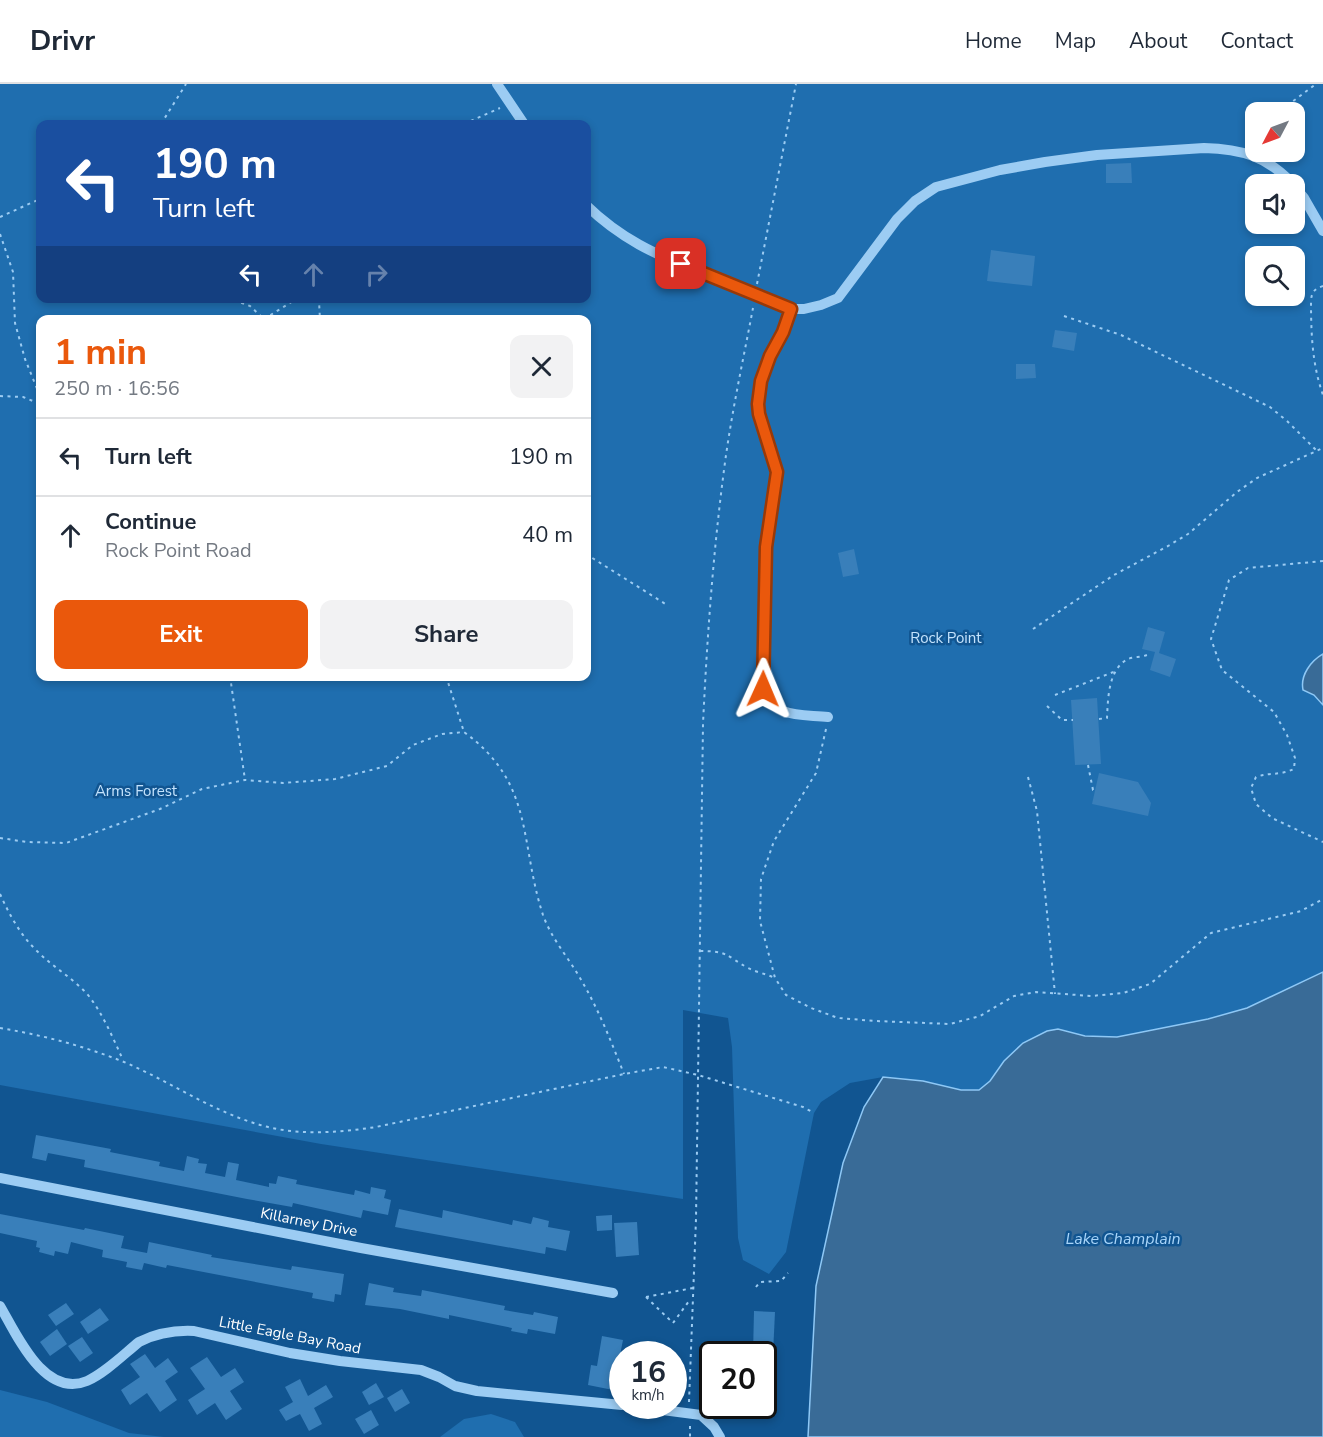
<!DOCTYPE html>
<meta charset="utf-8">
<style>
body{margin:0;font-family:"Nunito Sans",sans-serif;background:#f2f2f3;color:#1f2937;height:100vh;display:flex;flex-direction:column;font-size:22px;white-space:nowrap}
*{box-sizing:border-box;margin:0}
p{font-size:20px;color:#747a83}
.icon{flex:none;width:33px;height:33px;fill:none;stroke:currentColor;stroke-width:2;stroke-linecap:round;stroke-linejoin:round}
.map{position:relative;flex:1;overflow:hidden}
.side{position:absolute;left:36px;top:231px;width:555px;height:366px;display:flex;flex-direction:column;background:#fff;border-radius:12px;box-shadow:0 3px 9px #0003}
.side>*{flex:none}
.hud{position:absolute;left:36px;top:36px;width:555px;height:183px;border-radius:12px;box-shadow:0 3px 9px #0003;background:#1a4fa0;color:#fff;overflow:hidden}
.needle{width:39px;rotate:229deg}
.fabs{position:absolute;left:1245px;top:18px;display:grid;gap:12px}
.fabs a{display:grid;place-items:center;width:60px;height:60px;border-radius:12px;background:#fff;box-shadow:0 3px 9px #0003;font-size:30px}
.speed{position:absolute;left:609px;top:1257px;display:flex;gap:12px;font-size:30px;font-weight:700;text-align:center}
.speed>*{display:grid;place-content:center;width:78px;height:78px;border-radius:50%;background:#fff;box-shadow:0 3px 9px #0003;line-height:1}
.speed small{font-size:15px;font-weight:400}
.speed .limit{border:3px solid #111;border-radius:9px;background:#fff;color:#111}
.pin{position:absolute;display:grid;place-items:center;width:51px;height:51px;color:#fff;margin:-26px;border-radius:12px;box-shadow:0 3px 9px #0006}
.me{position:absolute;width:66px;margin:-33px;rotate:1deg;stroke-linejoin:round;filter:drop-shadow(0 0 4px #0008)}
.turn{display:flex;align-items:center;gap:21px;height:126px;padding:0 18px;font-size:27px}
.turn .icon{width:78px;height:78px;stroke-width:2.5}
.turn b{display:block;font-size:42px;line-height:51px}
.lanes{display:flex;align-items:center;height:57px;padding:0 18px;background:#0003;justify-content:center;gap:30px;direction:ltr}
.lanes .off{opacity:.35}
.round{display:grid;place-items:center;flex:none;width:63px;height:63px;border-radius:12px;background:#f2f2f3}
.overview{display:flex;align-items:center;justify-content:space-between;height:102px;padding:0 18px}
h1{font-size:36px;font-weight:700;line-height:45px;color:#ea580c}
.primary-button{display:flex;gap:12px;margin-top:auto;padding:12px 18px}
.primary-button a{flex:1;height:69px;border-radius:12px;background:#ea580c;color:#fff;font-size:24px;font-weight:700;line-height:69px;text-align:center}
.primary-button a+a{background:#f2f2f3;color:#1f2937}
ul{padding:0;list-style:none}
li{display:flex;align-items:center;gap:18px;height:78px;padding:0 18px;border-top:2px solid #e0e1e3}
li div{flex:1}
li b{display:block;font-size:22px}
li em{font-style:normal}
header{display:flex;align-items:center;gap:36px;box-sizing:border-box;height:84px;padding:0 30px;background:#fff;border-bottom:2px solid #e0e1e3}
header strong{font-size:28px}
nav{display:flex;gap:33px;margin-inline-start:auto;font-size:21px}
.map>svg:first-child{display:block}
.green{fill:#1f6eaf;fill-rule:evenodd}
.water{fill:#396b97;stroke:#8ec8f6;stroke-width:1.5}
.building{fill:#397fba}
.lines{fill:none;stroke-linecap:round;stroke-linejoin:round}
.path{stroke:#9cccf3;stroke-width:2;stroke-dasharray:3 4.5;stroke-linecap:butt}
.minor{stroke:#9cccf3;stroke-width:10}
.minor-bridge{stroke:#9cccf3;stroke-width:10}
.route-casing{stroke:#983908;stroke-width:15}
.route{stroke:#ea580c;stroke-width:10}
.labels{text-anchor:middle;stroke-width:5;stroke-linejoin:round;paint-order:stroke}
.park-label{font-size:15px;fill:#c4e3fd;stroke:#115591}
.street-label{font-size:15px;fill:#fff;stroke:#115591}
.water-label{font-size:16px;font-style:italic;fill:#a8d5fa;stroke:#115591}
</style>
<header>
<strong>Drivr</strong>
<nav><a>Home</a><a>Map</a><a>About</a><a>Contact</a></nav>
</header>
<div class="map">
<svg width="1323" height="1353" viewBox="0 0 1323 1353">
<rect width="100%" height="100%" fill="#115591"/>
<g class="green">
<path d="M 0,0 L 1323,0 L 1323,570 L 1318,573 L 1303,606 L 1314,611 L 1323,621 L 1323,888 L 1247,924 L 1208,935 L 1117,953 L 1085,952 L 1058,945 L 1047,947 L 1023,959 L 1004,977 L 990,997 L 979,1006 L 961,1006 L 923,997 L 883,993 L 850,999 L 821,1018 L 814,1029 L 786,1168 L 769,1190 L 743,1176 L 738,1154 L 732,963 L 728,934 L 683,926 L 683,1115 L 321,1060 L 0,1001 ZM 1256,28 L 1294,28 L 1294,68 L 1256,68 ZM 40,40 L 586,40 L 586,214 L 40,214 ZM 1256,100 L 1294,100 L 1294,140 L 1256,140 ZM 1256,172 L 1294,172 L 1294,212 L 1256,212 ZM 40,236 L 586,236 L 586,592 L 40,592 Z"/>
<path d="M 0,1306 L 47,1318 L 129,1349 L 164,1353 L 0,1353 Z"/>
<path d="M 491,1330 L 515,1338 L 524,1353 L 440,1353 L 464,1335 Z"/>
</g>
<g class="water">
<path d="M 1323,570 L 1323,621 L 1314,611 L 1303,606 C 1300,591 1311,577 1323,570 Z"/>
<path d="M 1323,888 L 1323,1353 L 808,1353 L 816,1202 L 843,1079 L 864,1023 L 883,993 L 923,997 L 961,1006 L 979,1006 L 990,997 L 1004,977 L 1023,959 L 1047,947 L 1058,945 L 1085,952 L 1117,953 L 1208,935 L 1247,924 Z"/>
</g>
<g class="building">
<path d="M 1131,79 L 1132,99 L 1106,99 L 1106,80 Z"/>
<path d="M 991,166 L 1035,172 L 1032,202 L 987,197 Z"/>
<path d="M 1055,246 L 1077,249 L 1074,267 L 1052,263 Z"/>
<path d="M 1016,280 L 1035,280 L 1036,294 L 1016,295 Z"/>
<path d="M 854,465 L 859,490 L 843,493 L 838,469 Z"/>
<path d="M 1148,543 L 1165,548 L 1159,569 L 1176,575 L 1170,593 L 1150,586 L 1155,568 L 1142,565 Z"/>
<path d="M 1097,614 L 1101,680 L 1075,681 L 1071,616 Z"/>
<path d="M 1099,689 L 1138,698 L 1151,719 L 1148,732 L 1092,720 Z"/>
<path d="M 36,1051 L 111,1065 L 110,1068 L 160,1078 L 159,1082 L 184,1087 L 187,1072 L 199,1075 L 198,1079 L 207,1080 L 205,1089 L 225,1093 L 228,1078 L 239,1080 L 236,1096 L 269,1103 L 269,1099 L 276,1100 L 278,1092 L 297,1096 L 296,1100 L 354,1111 L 355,1106 L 370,1110 L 371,1103 L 386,1106 L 384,1114 L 391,1116 L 388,1131 L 363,1126 L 361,1134 L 293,1119 L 292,1123 L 247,1115 L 84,1083 L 85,1076 L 48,1069 L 46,1077 L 32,1074 Z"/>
<path d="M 399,1125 L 442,1134 L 443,1126 L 512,1141 L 513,1136 L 531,1140 L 533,1133 L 549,1137 L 548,1143 L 570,1147 L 566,1167 L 546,1163 L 545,1170 L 395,1143 Z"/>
<path d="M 0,1130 L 84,1146 L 85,1144 L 124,1152 L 121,1164 L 147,1169 L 149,1158 L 212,1171 L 211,1173 L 291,1186 L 292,1182 L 344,1190 L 341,1211 L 335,1210 L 334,1218 L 312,1214 L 313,1209 L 167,1181 L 166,1184 L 144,1179 L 142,1186 L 126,1183 L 127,1178 L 102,1173 L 103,1166 L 71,1158 L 68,1170 L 55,1167 L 54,1172 L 39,1168 L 40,1164 L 36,1163 L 37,1157 L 0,1149 Z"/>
<path d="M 612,1131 L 612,1146 L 597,1147 L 596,1132 Z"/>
<path d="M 637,1138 L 639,1171 L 616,1173 L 614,1139 Z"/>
<path d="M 369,1199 L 394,1204 L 393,1208 L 421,1212 L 422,1206 L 505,1222 L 504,1226 L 533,1231 L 534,1228 L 558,1233 L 555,1250 L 528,1245 L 527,1250 L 511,1247 L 512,1244 L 449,1231 L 449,1235 L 400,1225 L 365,1221 Z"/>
<path d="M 66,1219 L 74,1230 L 56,1242 L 48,1231 Z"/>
<path d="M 100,1224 L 109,1236 L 88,1250 L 80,1238 Z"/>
<path d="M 754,1227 L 775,1228 L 773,1270 L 753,1270 Z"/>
<path d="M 57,1245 L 67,1260 L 50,1272 L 40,1258 Z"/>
<path d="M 602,1252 L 623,1256 L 613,1306 L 588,1301 L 591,1281 L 597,1282 Z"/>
<path d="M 82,1253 L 93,1269 L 80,1278 L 68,1262 Z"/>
<path d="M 145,1270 L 155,1284 L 168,1274 L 178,1288 L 165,1297 L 177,1316 L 160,1328 L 147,1309 L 130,1321 L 121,1306 L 140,1293 L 130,1280 Z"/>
<path d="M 207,1273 L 221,1293 L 235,1284 L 244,1298 L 230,1307 L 242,1325 L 226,1336 L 215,1319 L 197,1331 L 188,1316 L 205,1305 L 190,1284 Z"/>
<path d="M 300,1295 L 308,1312 L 326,1301 L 333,1313 L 314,1324 L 322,1340 L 309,1347 L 300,1330 L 286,1337 L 279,1326 L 293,1318 L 285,1303 Z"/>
<path d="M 376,1299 L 384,1313 L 369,1321 L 362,1308 Z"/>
<path d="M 402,1305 L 410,1319 L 395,1328 L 387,1314 Z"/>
<path d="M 371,1326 L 379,1341 L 364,1350 L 355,1335 Z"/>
</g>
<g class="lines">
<g class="path">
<path d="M 1283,28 L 1292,18 L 1316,0"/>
<path d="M 161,40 L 186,0"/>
<path d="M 464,40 L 500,24"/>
<path d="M 0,133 L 40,115"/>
<path d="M 0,150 L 13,188 L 15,239 L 25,275 L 40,312"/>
<path d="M 757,200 L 796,0"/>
<path d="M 1323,202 C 1315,205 1312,207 1311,216 C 1311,249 1312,280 1323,311"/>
<path d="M 227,214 L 250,222 L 265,236"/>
<path d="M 318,214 L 319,217 L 320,236"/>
<path d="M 1064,232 L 1121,251 L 1270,323 L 1287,337 L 1317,367"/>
<path d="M 264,235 L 298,214"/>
<path d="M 0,312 L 23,313 L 40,320"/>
<path d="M 586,470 L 667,521"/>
<path d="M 1323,477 L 1248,484 L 1229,496 L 1211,555 L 1222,586 L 1274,628 L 1287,651 L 1295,674 L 1294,685 C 1278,692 1270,688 1256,693 L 1251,704 L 1256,720 L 1272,734 L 1323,758"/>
<path d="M 1033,545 L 1114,491 L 1168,462 L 1188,450 L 1237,408 L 1257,394 L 1323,364"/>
<path d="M 230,592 L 245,696"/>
<path d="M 446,592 L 464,648"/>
<path d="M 1055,611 L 1116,587"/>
<path d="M 1047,622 L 1062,636 L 1073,636"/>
<path d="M 1099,635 L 1107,634 C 1108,615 1108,585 1128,575 C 1133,573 1142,573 1147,571"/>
<path d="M 826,645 L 816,689 L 774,757 L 761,795 L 760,837 L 775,894 L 786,911 L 811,924 L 838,934 L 876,937 L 950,940 L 980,932 L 1014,912 L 1036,908 L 1091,912 L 1123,909 L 1150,900 L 1211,849 L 1301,827 L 1323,815"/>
<path d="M 1088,681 L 1093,706 L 1095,706"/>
<path d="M 1028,693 L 1037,727 L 1055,910"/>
<path d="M 0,754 L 27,758 L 66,759 L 160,725 L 202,705 L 245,696 L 283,699 L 335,695 L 387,682 L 413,661 L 442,650 L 464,648 C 535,700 519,758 543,831 C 551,854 568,873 580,894 C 598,924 611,957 624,990"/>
<path d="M 0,810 C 10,832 21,852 38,868 C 54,884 73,894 88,911 C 103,930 113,954 123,976"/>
<path d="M 700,867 C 728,867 725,871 748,884 C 756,888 766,890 775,894"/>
<path d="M 0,944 C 42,951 84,962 124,978 C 169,997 210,1026 257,1040 C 294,1052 337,1049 376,1043 L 624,990 L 663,983 L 698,991 L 803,1023 L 814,1029"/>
<path d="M 756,1203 L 760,1198 L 781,1197 L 788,1189"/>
<path d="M 646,1213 L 673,1239 L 689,1217 L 691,1217"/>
<path d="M 646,1213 L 693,1204"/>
<path d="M 689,1318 L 696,1135 L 703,640 C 707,555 713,470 724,386 C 731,331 743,277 753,224"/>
<path d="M 690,1342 L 690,1353"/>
</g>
<g class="minor">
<path d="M 497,0 L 524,40"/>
<path d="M 1294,102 L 1304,114 L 1323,147"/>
<path d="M 586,121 C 628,162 669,175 721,198"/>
<path d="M 779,221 L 791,225 L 804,225 L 821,221 L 838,214 L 897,135 L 915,117 L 936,103 L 1000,86 L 1045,78 L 1097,71 L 1204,64 C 1241,65 1267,72 1293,100"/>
<path d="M 791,225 L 783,248 L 770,272 L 761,297 L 758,320 L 759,330 L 777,388 L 766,463 L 763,605 C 774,635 801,630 828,633"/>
<path d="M 0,1094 L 361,1164 L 613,1209"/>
<path d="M 0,1222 C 16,1249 44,1315 87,1297 C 105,1289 123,1271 139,1258 C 157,1249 174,1246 194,1247 L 290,1269 L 340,1277 L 421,1286 L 439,1293 L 455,1302 L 477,1307 L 622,1321"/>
<path d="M 632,1322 L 701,1331 L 714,1343 L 720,1353"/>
</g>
<path class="minor-bridge" d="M 721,198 L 779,221"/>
</g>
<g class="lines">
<defs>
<path id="route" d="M 681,180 L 791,225 L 783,248 L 770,272 L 761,297 L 758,320 L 759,330 L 777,388 L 766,463 L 763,605"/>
</defs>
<use href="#route" class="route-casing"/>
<use href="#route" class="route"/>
</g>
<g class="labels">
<g class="park-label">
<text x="946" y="559">Rock Point</text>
<text x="136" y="712">Arms Forest</text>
</g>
<g class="street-label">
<text transform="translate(309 1138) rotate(11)" y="5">Killarney Drive</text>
<text transform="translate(290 1251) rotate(11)" y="5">Little Eagle Bay Road</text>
</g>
<g class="water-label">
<text x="1123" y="1160">Lake Champlain</text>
</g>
</g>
</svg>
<div class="fabs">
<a><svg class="needle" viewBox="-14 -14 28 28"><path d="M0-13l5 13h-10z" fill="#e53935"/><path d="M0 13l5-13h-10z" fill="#747a83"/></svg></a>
<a><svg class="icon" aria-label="sound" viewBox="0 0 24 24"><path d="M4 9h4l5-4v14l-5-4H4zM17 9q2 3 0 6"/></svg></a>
<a><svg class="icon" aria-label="search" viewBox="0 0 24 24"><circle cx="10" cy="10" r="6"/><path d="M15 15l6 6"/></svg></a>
</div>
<div class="speed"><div>16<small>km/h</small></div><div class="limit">20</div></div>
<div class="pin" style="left:681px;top:180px;background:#d93025"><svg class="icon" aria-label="arrive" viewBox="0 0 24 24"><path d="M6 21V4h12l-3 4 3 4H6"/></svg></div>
<svg class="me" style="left:763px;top:605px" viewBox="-20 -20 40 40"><path d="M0-17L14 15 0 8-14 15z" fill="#ea580c" stroke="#fff" stroke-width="4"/></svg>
<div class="hud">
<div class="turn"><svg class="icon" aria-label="left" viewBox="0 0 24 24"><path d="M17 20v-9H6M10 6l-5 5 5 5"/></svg><div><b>190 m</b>Turn left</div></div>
<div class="lanes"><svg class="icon" aria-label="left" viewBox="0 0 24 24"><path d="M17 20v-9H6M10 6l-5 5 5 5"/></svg><svg class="icon off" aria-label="ahead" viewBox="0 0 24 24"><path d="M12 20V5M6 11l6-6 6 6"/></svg><svg class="icon off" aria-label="right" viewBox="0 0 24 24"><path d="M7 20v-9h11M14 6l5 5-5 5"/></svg></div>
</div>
<section class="side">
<div class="overview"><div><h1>1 min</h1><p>250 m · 16:56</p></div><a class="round"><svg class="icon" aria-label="close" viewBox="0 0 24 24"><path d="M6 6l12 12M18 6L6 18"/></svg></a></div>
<ul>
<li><svg class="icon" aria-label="left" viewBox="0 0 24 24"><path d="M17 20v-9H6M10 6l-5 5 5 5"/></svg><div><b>Turn left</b></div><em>190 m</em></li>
<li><svg class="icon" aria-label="ahead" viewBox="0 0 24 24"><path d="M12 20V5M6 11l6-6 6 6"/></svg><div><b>Continue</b><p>Rock Point Road</p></div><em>40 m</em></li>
</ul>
<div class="primary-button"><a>Exit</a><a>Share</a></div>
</section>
</div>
